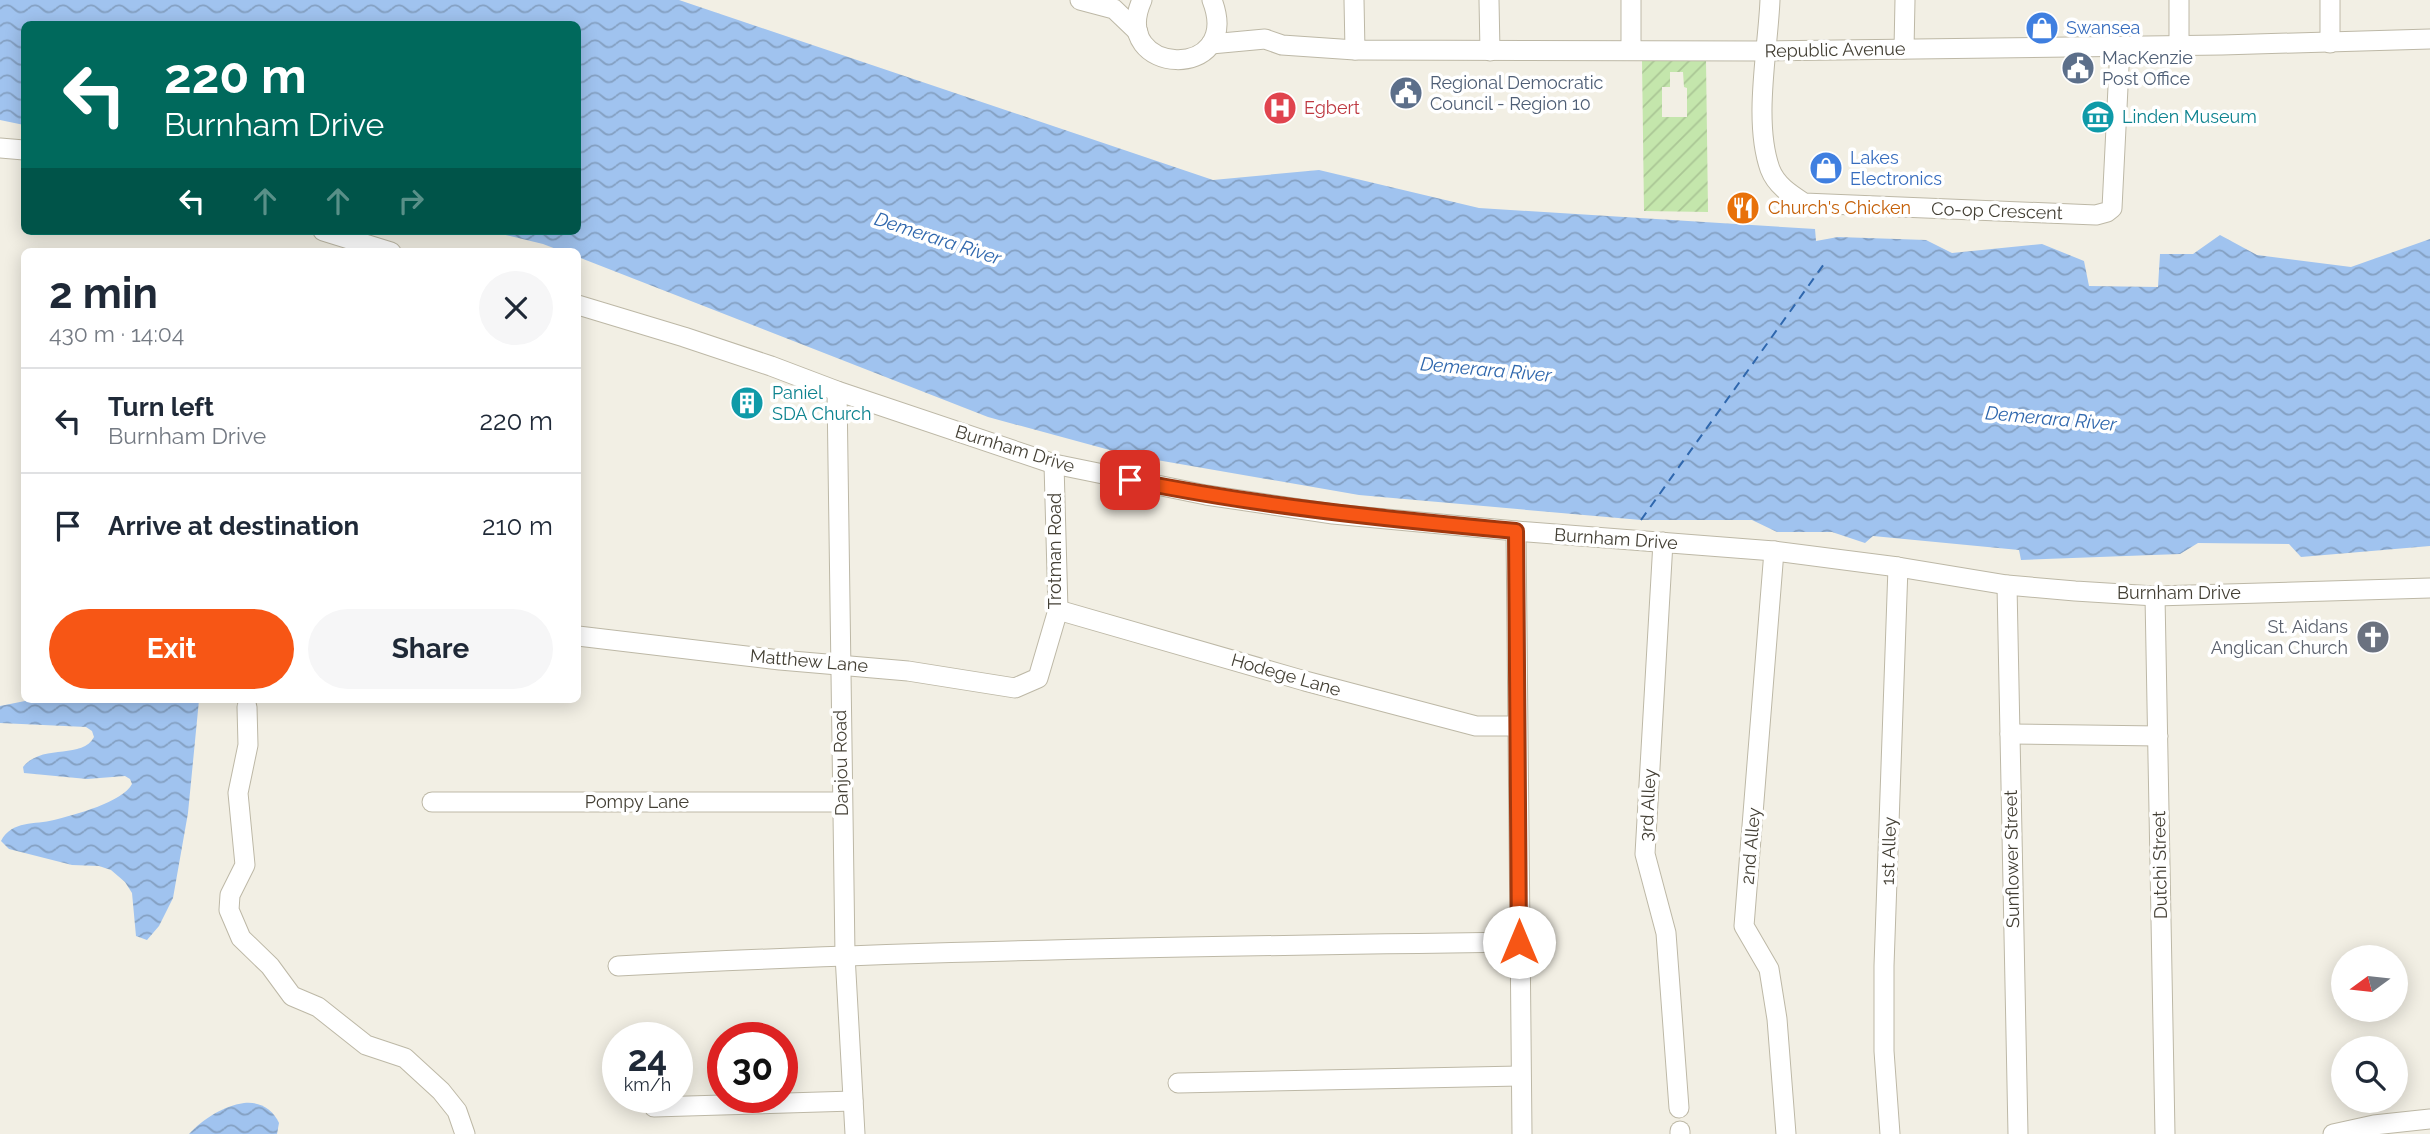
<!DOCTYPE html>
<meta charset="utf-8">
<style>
body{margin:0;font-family:Raleway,sans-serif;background:#f6f6f7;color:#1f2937;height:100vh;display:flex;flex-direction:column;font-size:26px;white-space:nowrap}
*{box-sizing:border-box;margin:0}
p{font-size:23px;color:#747a83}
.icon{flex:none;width:38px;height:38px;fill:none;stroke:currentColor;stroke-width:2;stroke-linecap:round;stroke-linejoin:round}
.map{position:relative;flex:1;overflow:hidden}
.drawer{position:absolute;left:21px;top:248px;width:560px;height:455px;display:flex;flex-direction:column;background:#fff;border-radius:10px;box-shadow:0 4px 18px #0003}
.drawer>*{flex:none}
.hud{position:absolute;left:21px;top:21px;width:560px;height:214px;border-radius:10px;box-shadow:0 4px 18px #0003;background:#00695c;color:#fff;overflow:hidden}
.needle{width:46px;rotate:255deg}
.controls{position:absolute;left:2331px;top:945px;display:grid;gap:14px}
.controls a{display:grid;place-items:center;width:77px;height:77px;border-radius:50%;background:#fff;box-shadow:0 4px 18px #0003;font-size:35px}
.speed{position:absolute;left:602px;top:1022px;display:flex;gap:14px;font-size:35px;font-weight:700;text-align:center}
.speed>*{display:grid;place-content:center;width:91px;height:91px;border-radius:50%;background:#fff;box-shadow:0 4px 18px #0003;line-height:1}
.speed small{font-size:18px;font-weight:400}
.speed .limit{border:10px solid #d22;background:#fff;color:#111}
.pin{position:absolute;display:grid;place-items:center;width:60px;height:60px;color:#fff;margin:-30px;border-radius:14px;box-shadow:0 4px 10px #0006}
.me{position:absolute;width:77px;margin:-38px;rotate:0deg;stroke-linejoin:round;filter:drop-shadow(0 0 5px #0008)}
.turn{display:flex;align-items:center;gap:24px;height:147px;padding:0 28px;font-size:32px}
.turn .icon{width:91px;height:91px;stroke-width:2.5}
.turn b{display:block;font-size:49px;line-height:60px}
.lanes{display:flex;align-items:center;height:66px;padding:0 28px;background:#0003;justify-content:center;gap:35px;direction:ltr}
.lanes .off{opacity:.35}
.round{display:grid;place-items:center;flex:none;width:74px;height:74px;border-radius:37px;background:#f6f6f7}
.overview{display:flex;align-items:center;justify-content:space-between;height:119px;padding:0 28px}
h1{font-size:42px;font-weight:700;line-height:52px}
.action{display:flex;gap:14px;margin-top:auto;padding:14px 28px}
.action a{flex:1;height:80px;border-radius:42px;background:#f75615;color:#fff;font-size:28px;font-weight:700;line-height:80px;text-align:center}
.action a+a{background:#f6f6f7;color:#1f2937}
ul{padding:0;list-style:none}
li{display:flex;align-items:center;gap:21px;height:105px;padding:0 28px;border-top:2px solid #e0e1e3}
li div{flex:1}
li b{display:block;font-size:26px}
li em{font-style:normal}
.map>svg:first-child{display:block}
.garden{fill:url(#garden-furrows);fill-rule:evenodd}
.water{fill:url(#water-waves)}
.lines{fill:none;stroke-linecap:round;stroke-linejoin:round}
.ferry{stroke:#2f67ad;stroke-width:2;stroke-dasharray:9 7;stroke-linecap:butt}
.minor-casing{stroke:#bdb8a6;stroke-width:21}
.minor{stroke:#fff;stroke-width:19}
.route-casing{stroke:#a1380e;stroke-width:18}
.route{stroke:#f75615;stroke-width:12}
.labels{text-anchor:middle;stroke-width:7;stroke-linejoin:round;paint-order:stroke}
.shop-label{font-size:18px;fill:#366cbe;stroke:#fff;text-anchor:start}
.street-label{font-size:18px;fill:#433f34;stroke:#fff}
.service-label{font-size:18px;fill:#4e5e75;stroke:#fff;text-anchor:start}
.health-label{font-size:18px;fill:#be3a42;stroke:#fff;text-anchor:start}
.culture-label{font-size:18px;fill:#0d838f;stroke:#fff;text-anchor:start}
.food-label{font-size:18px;fill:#c56008;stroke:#fff;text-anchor:start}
.worship-label{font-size:18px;fill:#5b616d;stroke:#fff;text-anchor:end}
.water-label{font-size:19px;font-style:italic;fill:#2f67ad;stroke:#fff}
</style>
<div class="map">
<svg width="2430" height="1134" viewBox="0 0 2430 1134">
<defs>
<pattern id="garden-furrows" width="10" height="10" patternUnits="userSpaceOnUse" patternTransform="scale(1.75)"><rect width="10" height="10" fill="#c4e6ac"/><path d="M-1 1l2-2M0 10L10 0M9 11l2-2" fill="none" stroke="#aac695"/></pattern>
<pattern id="water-waves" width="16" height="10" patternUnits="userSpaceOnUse" patternTransform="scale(1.75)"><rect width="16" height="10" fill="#a0c3ef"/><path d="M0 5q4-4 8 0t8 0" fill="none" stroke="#84a0c2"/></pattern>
</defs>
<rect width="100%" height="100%" fill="#f2efe4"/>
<path class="garden" d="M 1642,60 L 1706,60 L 1708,212 L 1644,211 ZM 1670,72 L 1683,72 L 1684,87 L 1687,88 L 1687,117 L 1662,117 L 1662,87 L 1670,87 Z"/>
<g class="water">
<path d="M 0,0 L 679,0 L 1213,180 L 1319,170 L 1479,208 L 1815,229 L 1816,241 L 1838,237 L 1926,240 L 1952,253 L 2042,244 L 2084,261 L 2089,286 L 2158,287 L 2160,254 L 2193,254 L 2220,235 L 2257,255 L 2351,267 L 2430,239 L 2430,546 L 2301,557 L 2289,544 L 2198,543 L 2180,554 L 2021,560 L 2019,550 L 1873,536 L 1865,543 L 1832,532 L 1777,532 L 1752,520 L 1641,520 L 1359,495 L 1128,455 L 988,417 L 578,257 L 578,252 L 564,252 L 543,244 L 489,231 L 578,231 L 578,24 L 24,24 L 24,125 L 0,120 Z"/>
<path d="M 30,700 L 199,700 L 188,813 L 173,898 L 159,926 L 147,940 L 136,936 L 132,893 L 125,882 L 111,870 L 99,866 L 72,865 L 9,849 L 1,841 C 12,820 35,825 54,820 C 74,815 123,802 132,784 L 130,779 L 125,776 L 87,779 L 24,773 L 23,767 C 42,743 82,760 94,737 L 92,731 L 86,727 L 0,723 L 0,706 Z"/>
<path d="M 244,1103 C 259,1101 273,1109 279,1123 L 277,1134 L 189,1134 C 203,1119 223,1106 244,1103 Z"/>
</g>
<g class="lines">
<path class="ferry" d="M 1641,520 L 1824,264"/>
<defs>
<g id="minor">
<path d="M 1080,0 L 1114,9 L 1138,32"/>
<path d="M 1142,0 C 1108,76 1244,83 1212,0"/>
<path d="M 1354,0 L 1355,50"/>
<path d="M 1489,0 L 1490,51"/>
<path d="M 1631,0 L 1631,50"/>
<path d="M 1770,0 C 1768,50 1753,121 1770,169 C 1776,185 1790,194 1804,203 L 2096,215 L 2107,212 L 2112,208 L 2120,47"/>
<path d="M 2330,43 L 2330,0"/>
<path d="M 1211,44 L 1265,39 L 1282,45 L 1355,50 L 1766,51 L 2222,45 L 2430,39"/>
<path d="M 2179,45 L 2179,0"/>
<path d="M 1904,49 L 1905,0"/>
<path d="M 0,148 L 24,150"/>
<path d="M 323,231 L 391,252"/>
<path d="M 578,305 L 684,337 L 771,366 L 837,391 L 1054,464 L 1206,495 L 1333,514 L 1516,531 L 1774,551 L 1898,567 L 2007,585 L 2075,591 L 2155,596 L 2430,588"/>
<path d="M 837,391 L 845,955 L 855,1134"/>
<path d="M 1516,531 L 1522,1134"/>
<path d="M 1663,542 L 1645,854 L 1666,933 L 1679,1108"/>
<path d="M 1774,551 L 1744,926 L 1769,969 L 1777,1019 L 1786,1134"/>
<path d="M 2007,585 L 2018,1134"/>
<path d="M 2155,596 L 2165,1134"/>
<path d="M 1058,610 L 1305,681 L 1476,726 L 1517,726"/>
<path d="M 578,636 L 780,660 L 908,671 L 1015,688 L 1038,678 L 1058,610 L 1054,464"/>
<path d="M 247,707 L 248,745 L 238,793 L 245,865 L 230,895 L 229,910 L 241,938 L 270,966 L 292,996 L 318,1007 L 366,1045 L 405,1058 L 441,1091 L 457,1111 L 465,1134"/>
<path d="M 2010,734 L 2158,736"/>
<path d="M 432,802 L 841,802"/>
<path d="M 618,966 C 918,950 1218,946 1519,942"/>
<path d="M 1178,1083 L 1520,1076"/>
<path d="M 654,1107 L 853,1101"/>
<path d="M 1680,1131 L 1680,1134"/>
<path d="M 1890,1134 L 1884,1051 L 1884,966 L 1898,567"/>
<path d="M 2333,1134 L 2374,1125 L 2430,1119"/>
</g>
</defs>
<use href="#minor" class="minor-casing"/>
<use href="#minor" class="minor"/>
</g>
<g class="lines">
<defs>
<path id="route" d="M 1130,480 C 1258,506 1386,519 1516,531 L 1519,942"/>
</defs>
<use href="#route" class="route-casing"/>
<use href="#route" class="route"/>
</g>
<defs>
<symbol id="shop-disc" viewBox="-11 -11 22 22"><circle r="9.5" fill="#3f7fe0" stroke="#fff"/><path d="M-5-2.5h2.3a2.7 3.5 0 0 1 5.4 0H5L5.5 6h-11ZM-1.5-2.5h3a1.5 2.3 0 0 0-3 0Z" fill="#fff"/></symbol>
<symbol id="civic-disc" viewBox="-11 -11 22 22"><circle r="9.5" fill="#5c6f8a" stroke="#fff"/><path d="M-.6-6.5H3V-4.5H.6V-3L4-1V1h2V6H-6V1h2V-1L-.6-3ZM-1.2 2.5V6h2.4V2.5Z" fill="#fff"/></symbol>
<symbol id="hospital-disc" viewBox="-11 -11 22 22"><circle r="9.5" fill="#e0444e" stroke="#fff"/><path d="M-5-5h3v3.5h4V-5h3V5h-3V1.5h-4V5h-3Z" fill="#fff"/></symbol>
<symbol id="museum-disc" viewBox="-11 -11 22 22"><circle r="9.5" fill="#0f9aa8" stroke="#fff"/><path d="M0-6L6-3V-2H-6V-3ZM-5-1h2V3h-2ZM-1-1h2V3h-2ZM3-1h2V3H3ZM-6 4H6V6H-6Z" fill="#fff"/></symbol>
<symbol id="restaurant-disc" viewBox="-11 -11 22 22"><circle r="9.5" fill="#e8710a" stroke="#fff"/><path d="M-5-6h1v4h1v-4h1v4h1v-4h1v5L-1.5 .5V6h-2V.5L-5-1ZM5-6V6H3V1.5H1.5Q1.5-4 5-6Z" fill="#fff"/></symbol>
<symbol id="building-disc" viewBox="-11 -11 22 22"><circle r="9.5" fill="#0f9aa8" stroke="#fff"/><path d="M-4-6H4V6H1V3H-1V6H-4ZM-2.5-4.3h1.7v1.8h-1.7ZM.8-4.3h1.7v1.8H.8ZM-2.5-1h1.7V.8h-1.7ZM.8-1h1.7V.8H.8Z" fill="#fff"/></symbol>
<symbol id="church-disc" viewBox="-11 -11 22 22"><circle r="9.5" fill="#6b7280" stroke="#fff"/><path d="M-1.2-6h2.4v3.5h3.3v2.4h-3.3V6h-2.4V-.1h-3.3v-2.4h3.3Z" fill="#fff"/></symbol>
</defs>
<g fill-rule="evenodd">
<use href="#shop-disc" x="2023" y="9" width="38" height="38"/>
<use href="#civic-disc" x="2059" y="49" width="38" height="38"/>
<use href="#civic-disc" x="1387" y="74" width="38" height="38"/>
<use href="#hospital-disc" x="1261" y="89" width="38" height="38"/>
<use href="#museum-disc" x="2079" y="98" width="38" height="38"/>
<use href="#shop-disc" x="1807" y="149" width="38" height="38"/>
<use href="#restaurant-disc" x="1724" y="189" width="38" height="38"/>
<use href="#building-disc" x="728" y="384" width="38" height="38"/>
<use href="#church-disc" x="2354" y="618" width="38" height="38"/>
</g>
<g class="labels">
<g class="shop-label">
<text x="2066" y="34">Swansea</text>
<text x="1850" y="164">Lakes<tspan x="1850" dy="21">Electronics</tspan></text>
</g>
<g class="street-label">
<text transform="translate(1835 50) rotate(-1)" y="6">Republic Avenue</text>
<text transform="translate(1997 211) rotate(2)" y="6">Co-op Crescent</text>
<text transform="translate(1015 449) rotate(17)" y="6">Burnham Drive</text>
<text transform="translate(1616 539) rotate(4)" y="6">Burnham Drive</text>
<text transform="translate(1055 551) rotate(-90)" y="6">Trotman Road</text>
<text x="2179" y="599">Burnham Drive</text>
<text transform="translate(809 661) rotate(5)" y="6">Matthew Lane</text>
<text transform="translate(1286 675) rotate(16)" y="6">Hodege Lane</text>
<text transform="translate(841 763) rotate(-91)" y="6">Danjou Road</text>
<text x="637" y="808">Pompy Lane</text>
<text transform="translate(1648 805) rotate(-87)" y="6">3rd Alley</text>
<text transform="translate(1751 846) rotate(-85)" y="6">2nd Alley</text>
<text transform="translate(1889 851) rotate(-88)" y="6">1st Alley</text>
<text transform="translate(2012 859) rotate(-91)" y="6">Sunflower Street</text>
<text transform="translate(2160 865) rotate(-91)" y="6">Dutchi Street</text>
</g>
<g class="service-label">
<text x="2102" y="64">MacKenzie<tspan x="2102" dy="21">Post Office</tspan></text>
<text x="1430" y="89">Regional Democratic<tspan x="1430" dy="21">Council - Region 10</tspan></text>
</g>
<g class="health-label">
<text x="1304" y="114">Egbert</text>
</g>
<g class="culture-label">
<text x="2122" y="123">Linden Museum</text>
<text x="772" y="399">Paniel<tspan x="772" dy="21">SDA Church</tspan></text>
</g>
<g class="food-label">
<text x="1768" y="214">Church's Chicken</text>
</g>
<g class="worship-label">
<text x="2348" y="633">St. Aidans<tspan x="2348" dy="21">Anglican Church</tspan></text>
</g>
<g class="water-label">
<text transform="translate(938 238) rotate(18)" y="7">Demerara River</text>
<text transform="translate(1486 369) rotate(5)" y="7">Demerara River</text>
<text transform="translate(2051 418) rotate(5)" y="7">Demerara River</text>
</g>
</g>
</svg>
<div class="controls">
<a><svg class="needle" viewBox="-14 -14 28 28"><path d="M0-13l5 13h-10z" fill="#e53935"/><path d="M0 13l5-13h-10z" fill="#747a83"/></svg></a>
<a><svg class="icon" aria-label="search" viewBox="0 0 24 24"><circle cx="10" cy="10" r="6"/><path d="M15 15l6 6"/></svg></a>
</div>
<div class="speed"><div>24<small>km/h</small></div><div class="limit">30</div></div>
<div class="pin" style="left:1130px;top:480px;background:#d93025"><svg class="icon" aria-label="arrive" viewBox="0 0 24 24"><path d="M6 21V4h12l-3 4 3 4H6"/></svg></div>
<svg class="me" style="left:1519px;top:942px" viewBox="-20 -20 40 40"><circle r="19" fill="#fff"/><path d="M0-13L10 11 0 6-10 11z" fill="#f75615"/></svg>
<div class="hud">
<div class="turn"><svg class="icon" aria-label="left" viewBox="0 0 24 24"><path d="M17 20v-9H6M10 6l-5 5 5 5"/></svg><div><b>220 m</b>Burnham Drive</div></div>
<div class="lanes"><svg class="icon" aria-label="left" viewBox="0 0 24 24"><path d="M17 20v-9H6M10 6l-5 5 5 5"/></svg><svg class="icon off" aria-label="ahead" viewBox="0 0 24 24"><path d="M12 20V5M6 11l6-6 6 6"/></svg><svg class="icon off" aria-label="ahead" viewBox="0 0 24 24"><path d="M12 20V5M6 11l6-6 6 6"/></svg><svg class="icon off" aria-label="right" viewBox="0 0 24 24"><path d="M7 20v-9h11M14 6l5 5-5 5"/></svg></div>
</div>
<section class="drawer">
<div class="overview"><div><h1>2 min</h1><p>430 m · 14:04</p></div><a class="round"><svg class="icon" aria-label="close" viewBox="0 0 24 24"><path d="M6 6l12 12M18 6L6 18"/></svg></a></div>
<ul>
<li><svg class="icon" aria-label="left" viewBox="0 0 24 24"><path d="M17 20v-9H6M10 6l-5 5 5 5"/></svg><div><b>Turn left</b><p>Burnham Drive</p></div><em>220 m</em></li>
<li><svg class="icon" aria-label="arrive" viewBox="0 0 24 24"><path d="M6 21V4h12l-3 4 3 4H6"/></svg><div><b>Arrive at destination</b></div><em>210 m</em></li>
</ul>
<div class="action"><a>Exit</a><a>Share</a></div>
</section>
</div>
